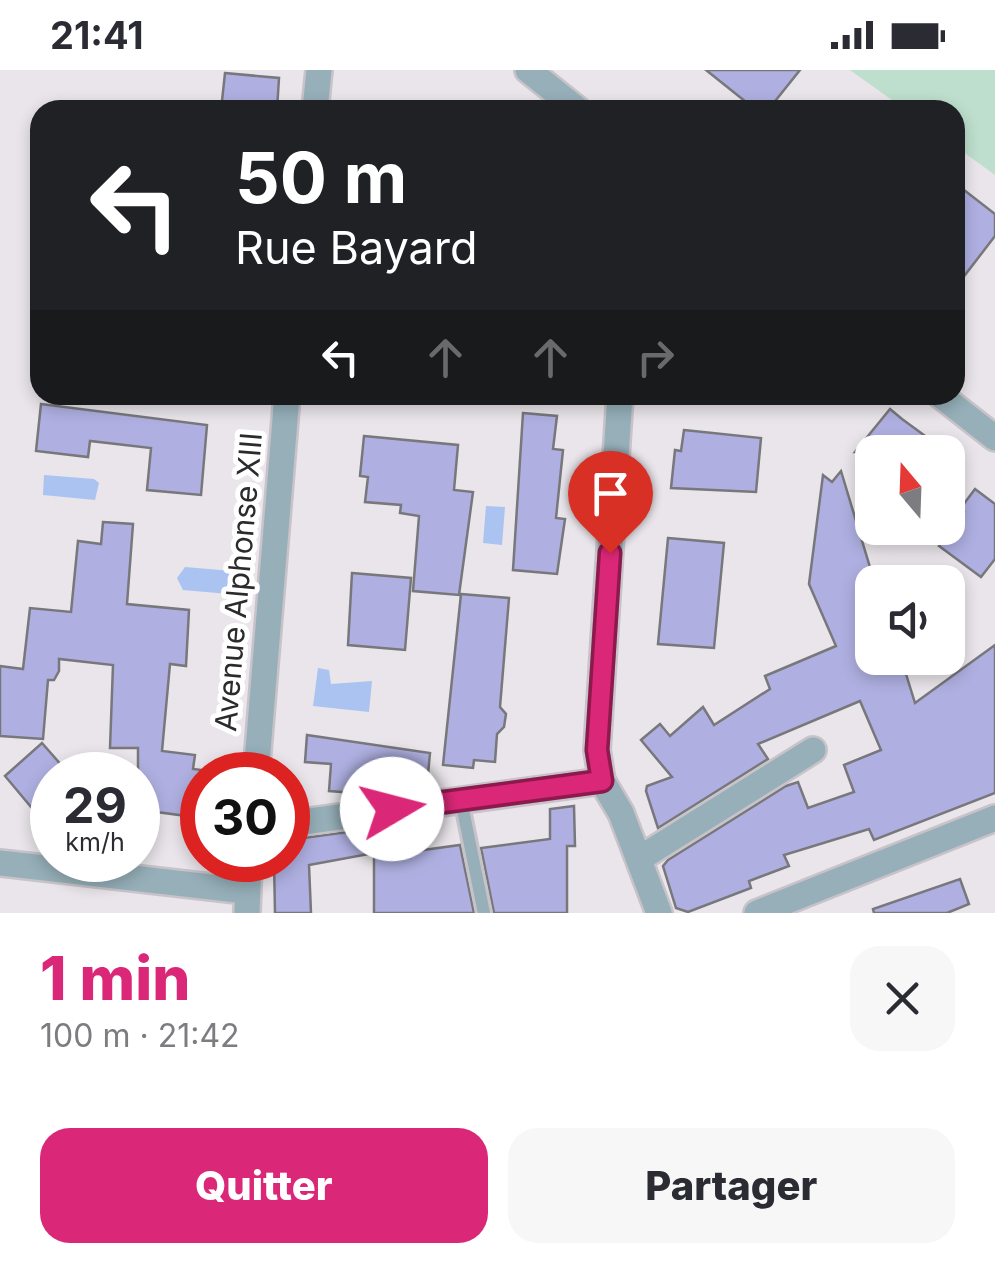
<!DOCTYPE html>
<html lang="fr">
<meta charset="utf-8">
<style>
body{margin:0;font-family:Inter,sans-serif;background:#f7f7f7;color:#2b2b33;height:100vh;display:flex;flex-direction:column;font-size:38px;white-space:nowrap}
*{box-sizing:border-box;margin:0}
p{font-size:32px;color:#7c7c81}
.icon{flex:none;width:55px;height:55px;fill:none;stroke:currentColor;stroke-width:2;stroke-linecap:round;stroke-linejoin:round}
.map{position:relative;height:843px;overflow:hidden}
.details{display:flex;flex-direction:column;background:#fff;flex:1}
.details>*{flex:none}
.guide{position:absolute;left:30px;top:30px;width:935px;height:305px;border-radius:30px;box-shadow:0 5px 15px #0003;background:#202124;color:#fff;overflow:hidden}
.needle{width:65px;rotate:341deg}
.controls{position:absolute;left:855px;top:365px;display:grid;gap:20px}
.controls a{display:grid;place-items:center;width:110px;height:110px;border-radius:20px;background:#fff;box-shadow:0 5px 15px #0003;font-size:50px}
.speed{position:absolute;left:30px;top:682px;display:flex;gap:20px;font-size:50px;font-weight:700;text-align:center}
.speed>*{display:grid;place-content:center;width:130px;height:130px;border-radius:50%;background:#fff;box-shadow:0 5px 15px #0003;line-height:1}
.speed small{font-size:25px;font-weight:400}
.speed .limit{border:15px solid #d22;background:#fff;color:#111}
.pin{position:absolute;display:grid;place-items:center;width:85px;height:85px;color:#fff;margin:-102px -42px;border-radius:50% 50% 50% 0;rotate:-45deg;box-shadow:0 0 10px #0007}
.pin .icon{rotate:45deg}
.me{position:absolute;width:110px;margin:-55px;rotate:82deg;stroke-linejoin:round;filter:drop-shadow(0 0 8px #0008)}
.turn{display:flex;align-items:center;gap:35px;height:210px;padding:0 40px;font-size:45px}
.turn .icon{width:130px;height:130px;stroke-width:2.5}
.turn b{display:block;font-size:70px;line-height:85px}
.lanes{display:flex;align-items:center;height:95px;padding:0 40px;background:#0003;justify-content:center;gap:50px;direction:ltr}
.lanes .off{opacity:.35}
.round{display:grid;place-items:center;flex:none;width:105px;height:105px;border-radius:30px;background:#f7f7f7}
.head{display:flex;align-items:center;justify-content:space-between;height:170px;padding:0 40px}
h1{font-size:60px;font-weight:800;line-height:75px;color:#db2777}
.cta{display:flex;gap:20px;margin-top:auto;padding:20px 40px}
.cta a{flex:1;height:115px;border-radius:30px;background:#db2777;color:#fff;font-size:40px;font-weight:800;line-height:115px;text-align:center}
.cta a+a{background:#f7f7f7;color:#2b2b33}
.status{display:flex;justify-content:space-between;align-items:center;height:70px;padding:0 50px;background:#fff;direction:ltr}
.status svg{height:28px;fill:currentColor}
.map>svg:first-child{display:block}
.green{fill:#bedfcd}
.water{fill:#abc3f0}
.building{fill:#afb0e1;stroke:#77777c;stroke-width:2.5}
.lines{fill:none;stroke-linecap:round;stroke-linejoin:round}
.service-casing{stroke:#c7c3c8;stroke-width:18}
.minor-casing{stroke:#c7c3c8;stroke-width:30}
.service{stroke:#96afb9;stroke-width:12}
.minor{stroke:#96afb9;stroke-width:25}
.route-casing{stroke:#8e194d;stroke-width:25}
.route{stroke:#db2777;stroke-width:18}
.labels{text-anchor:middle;stroke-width:10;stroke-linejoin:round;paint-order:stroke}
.street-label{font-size:30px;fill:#2b2a2c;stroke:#fff}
</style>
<div class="status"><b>21:41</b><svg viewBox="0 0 49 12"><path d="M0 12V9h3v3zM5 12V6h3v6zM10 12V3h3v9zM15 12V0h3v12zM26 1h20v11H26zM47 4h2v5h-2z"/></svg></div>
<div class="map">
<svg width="995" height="843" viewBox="0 0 995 843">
<rect width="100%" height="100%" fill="#e9e5ea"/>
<path class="green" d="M 850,0 L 995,0 L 995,105 L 955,76 L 955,40 L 906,40 Z"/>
<g class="water">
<path d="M 44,405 L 94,409 L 99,413 L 95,430 L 43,425 Z"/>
<path d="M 486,436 L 505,437 L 502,475 L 483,473 Z"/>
<path d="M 185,497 L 232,501 L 229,524 L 183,520 L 177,508 Z"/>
<path d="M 318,598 L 329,600 L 331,614 L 372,611 L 369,642 L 313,636 Z"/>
</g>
<g class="building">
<path d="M 706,0 L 800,0 L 768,40 L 756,40 Z"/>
<path d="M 225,3 L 279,8 L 277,40 L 221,40 Z"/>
<path d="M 955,113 L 995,144 L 995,166 L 955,218 Z"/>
<path d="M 41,334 L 207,355 L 201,425 L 147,420 L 151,378 L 90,371 L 88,387 L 36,381 Z"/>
<path d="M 890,339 L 902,349 L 947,382 L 855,382 Z"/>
<path d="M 523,343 L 557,346 L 553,379 L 563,380 L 556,448 L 565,449 L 557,504 L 513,500 Z"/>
<path d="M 684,360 L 761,368 L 756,422 L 671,418 L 675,380 L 681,381 Z"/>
<path d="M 364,366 L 458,375 L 454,420 L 473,422 L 459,525 L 413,521 L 419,446 L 400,443 L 401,435 L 365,432 L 368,407 L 360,406 Z"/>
<path d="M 841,401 L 872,504 L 872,588 L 901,588 L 915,633 L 995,575 L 995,723 L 874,770 L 869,759 L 784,785 L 789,796 L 749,811 L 751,818 L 688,842 L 676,838 L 663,796 L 668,790 L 786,716 L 798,712 L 808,738 L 854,722 L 844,695 L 881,680 L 860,631 L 758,674 L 768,689 L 658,758 L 646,721 L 647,716 L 672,707 L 641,670 L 660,654 L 670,666 L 703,637 L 714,655 L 770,619 L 765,606 L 836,576 L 809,514 L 823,405 L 832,412 Z"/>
<path d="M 975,419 L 995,434 L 995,489 L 981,507 L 939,476 L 964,442 L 960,439 Z"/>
<path d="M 103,452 L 133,454 L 127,534 L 189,540 L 186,596 L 170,594 L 162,681 L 195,685 L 193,699 L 202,700 L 202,748 L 156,742 L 155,747 L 138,746 L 138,678 L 110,678 L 113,595 L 59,589 L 59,601 L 54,610 L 48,610 L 43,669 L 0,666 L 0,596 L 23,599 L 30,538 L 71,542 L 78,471 L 101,474 Z"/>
<path d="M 668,468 L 724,473 L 714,578 L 658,574 Z"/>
<path d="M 352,503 L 411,508 L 405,580 L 348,575 Z"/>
<path d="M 461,524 L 509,528 L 500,637 L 506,644 L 504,657 L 497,664 L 495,692 L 474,690 L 473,698 L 443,695 Z"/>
<path d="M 307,665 L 430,683 L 427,715 L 383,725 L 329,721 L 331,694 L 305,692 Z"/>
<path d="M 42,673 L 70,705 L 52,705 L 52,762 L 5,706 Z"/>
<path d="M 574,736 L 575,776 L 567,776 L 567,843 L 494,843 L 481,778 L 550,769 L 550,739 Z"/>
<path d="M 423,752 L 423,780 L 460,775 L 474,843 L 374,843 L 374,783 L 309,795 L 311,843 L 275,843 L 274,790 L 288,790 L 288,770 Z"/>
<path d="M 960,809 L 969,834 L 947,843 L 874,843 L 873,839 Z"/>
</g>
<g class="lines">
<defs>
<path id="service" d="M 461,730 L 484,843"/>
<g id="minor">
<path d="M 528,0 L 578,40"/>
<path d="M 315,40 L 319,0"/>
<path d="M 620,325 L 597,680 L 602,711 L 621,743 L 659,843"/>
<path d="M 940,325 L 995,368"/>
<path d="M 256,705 L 287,325"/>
<path d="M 288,754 L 602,711"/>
<path d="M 639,789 L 813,680"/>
<path d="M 0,793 L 246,821"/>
<path d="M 247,843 L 249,790"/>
<path d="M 757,843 L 995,748"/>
</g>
</defs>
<use href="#service" class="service-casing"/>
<use href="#minor" class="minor-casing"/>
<use href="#service" class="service"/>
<use href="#minor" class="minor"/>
</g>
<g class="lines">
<defs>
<path id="route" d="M 392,739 L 602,711 L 597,680 L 610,483"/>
</defs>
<use href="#route" class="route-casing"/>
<use href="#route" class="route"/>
</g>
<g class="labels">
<g class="street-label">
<text transform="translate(239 512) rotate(-85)" y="10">Avenue Alphonse XIII</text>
</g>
</g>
</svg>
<div class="controls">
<a><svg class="needle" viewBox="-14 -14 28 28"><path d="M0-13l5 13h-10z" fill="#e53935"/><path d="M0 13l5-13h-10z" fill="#7c7c81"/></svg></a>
<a><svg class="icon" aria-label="sound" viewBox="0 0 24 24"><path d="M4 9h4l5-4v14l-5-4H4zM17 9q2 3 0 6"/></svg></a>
</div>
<div class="speed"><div>29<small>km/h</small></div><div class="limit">30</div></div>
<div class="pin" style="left:610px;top:483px;background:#d93025"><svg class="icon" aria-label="arrive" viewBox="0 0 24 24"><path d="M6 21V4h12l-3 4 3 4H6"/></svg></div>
<svg class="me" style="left:392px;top:739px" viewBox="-20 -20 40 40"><circle r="19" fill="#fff"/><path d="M0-13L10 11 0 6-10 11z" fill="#db2777"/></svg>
<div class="guide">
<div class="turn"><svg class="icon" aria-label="left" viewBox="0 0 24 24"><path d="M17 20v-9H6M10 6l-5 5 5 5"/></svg><div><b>50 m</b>Rue Bayard</div></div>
<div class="lanes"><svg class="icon" aria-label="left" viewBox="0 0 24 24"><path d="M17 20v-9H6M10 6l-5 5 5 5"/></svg><svg class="icon off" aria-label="ahead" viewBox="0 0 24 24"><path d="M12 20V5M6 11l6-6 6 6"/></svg><svg class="icon off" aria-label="ahead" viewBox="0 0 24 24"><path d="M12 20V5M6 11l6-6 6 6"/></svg><svg class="icon off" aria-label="right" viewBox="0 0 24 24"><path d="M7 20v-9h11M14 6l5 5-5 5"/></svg></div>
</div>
</div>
<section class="details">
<div class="head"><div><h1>1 min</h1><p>100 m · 21:42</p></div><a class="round"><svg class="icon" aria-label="close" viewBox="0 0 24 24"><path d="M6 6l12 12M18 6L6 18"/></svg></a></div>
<div class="cta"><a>Quitter</a><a>Partager</a></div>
</section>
